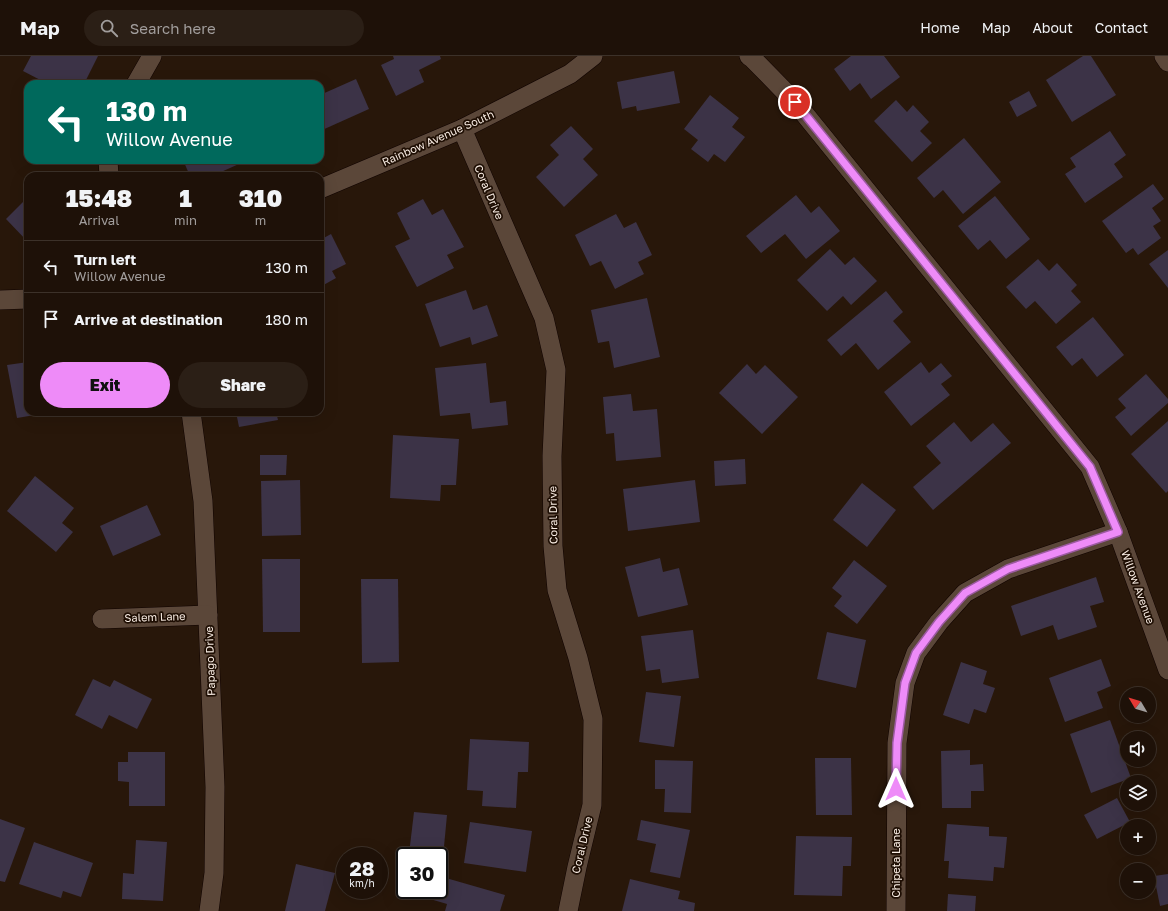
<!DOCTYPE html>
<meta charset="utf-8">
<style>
body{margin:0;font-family:"Golos Text",sans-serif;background:#2b1f16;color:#f1f3f6;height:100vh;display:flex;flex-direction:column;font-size:15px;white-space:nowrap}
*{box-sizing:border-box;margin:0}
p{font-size:13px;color:#a19d9c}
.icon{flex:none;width:22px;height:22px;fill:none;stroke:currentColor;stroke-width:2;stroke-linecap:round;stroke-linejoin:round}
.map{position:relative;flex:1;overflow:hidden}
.panel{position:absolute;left:24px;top:116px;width:300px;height:244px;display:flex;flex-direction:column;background:#1e1108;border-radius:12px;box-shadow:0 4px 16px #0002,0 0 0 1px #3c3129}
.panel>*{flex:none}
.banner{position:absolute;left:24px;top:24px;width:300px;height:84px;border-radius:12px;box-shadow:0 4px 16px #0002,0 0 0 1px #3c3129;background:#00695c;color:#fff;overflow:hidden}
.needle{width:26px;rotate:308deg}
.fabs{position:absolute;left:1120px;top:631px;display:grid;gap:8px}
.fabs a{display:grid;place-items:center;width:36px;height:36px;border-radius:50%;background:#1e1108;box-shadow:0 4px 16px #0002,0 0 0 1px #3c3129;font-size:20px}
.speed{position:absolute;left:336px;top:791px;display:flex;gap:8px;font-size:20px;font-weight:700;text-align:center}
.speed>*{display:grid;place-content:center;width:52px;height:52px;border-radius:50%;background:#1e1108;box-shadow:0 4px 16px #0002,0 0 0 1px #3c3129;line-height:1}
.speed small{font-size:10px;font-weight:400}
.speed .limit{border:2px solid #111;border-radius:6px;background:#fff;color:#111}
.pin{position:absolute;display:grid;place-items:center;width:34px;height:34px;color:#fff;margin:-17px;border:2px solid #fff;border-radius:50%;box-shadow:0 1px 4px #0007}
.me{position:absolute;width:44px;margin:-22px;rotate:0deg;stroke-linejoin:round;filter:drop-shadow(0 0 3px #0008)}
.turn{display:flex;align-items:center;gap:14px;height:84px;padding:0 16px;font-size:18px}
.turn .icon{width:52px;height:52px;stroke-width:2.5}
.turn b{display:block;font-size:28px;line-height:34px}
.eta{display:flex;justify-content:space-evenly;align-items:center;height:68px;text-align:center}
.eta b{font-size:24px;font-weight:800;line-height:28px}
.button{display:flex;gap:8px;margin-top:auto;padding:8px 16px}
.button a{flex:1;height:46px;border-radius:24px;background:#ee8bf8;color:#111;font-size:16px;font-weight:800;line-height:46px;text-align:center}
.button a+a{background:#2b1f16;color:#f1f3f6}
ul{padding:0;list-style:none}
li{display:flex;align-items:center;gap:12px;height:52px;padding:0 16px;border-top:1px solid #3c3129}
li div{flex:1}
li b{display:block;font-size:15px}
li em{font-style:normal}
header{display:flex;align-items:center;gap:24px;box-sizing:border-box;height:56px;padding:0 20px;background:#1e1108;border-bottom:1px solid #3c3129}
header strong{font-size:19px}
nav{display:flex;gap:22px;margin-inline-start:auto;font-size:14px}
.search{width:280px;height:36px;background:#2b1f16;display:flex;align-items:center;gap:10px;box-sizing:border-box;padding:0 14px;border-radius:22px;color:#a19d9c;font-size:15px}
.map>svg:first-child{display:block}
.building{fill:#3c3347}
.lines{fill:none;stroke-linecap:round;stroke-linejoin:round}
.street-casing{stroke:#100300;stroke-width:20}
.street{stroke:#5b4739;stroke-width:19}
.route-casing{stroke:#9b5aa1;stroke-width:10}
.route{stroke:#ee8bf8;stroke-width:7}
.labels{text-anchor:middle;stroke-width:3.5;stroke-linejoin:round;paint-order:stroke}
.street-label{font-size:11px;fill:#f9ede4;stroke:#1e0e03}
</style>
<header>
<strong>Map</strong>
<div class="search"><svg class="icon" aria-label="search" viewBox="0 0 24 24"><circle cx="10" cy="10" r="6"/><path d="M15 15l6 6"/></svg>Search here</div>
<nav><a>Home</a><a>Map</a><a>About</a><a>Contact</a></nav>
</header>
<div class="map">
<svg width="1168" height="855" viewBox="0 0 1168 855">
<rect width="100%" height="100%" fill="#28170a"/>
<g class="building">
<path d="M 31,0 L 98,0 L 84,28 L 48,28 L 23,15 Z"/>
<path d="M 393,0 L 440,0 L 441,3 L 419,14 L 424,26 L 396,40 L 381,9 L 394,3 Z"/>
<path d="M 851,0 L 884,0 L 900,21 L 871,43 L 860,27 L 850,35 L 834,13 Z"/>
<path d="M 1083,0 L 1091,0 L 1116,39 L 1072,66 L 1046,24 Z"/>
<path d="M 674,15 L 680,47 L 637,55 L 636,50 L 622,53 L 617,26 Z"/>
<path d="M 356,23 L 369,53 L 320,75 L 320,39 Z"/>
<path d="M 1029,35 L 1037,50 L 1017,61 L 1009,46 Z"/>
<path d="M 710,39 L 739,62 L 732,71 L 745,81 L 725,106 L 714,98 L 708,106 L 691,93 L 698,84 L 684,73 Z"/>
<path d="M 896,44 L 907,56 L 913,49 L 929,66 L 920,75 L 932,87 L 912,106 L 874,65 Z"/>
<path d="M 27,55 L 28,56 L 28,75 L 25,74 Z"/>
<path d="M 571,70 L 593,93 L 583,103 L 598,119 L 564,151 L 536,121 L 559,99 L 550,89 Z"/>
<path d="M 1110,75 L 1126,99 L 1114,108 L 1123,121 L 1085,147 L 1065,118 L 1076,111 L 1070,102 Z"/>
<path d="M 964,82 L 1001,126 L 963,158 L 943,134 L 934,142 L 917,122 Z"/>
<path d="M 183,104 L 248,104 L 212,120 L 190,120 Z"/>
<path d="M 1153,128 L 1164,143 L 1152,152 L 1161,165 L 1153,170 L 1161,182 L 1138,199 L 1133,192 L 1126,197 L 1102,165 Z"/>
<path d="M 796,139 L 811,157 L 819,150 L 840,175 L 806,203 L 785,178 L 761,197 L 746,180 Z"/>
<path d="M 995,140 L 1030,183 L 1006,203 L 990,184 L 978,194 L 958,170 Z"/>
<path d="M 28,141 L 28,186 L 6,163 Z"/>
<path d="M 423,143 L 432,159 L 443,153 L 464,191 L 447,199 L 454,212 L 417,231 L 395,190 L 410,183 L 397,157 Z"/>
<path d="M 616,158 L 624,172 L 636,166 L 652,199 L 638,206 L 644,218 L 615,233 L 601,205 L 590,210 L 575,179 Z"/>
<path d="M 331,178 L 346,208 L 332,215 L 336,222 L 320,231 L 320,184 Z"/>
<path d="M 830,193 L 845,209 L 854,201 L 877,225 L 851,249 L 843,240 L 827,255 L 797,224 Z"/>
<path d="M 1168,194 L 1168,232 L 1149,208 Z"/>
<path d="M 1038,203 L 1049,215 L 1057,207 L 1077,229 L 1071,235 L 1081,246 L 1056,268 L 1035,245 L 1026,253 L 1006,231 Z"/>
<path d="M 466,234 L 473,254 L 487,249 L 498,280 L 472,289 L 470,281 L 440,291 L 425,248 Z"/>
<path d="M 886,235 L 903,256 L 893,265 L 911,286 L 878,314 L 856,287 L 841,300 L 827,284 Z"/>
<path d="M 647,242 L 660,301 L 614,312 L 609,285 L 598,287 L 591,254 Z"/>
<path d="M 1093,261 L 1124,299 L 1097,321 L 1082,302 L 1072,310 L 1056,291 Z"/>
<path d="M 28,306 L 28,356 L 47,357 L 17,362 L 7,309 Z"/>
<path d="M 921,306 L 929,317 L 941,307 L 952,320 L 941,328 L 950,339 L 911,370 L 884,336 Z"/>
<path d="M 486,307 L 490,347 L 506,345 L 508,369 L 472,373 L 470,357 L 440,360 L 435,312 Z"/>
<path d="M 747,308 L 756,318 L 765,309 L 798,341 L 762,378 L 719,337 Z"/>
<path d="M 1146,318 L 1168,343 L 1168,347 L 1131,380 L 1115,361 L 1126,352 L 1118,343 Z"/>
<path d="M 631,338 L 633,355 L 657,353 L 661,401 L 616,405 L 614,377 L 606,378 L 603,341 Z"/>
<path d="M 236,356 L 276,356 L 278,364 L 239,371 Z"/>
<path d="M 1168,365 L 1168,435 L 1166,437 L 1131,398 Z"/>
<path d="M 954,366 L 971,386 L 993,367 L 1011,387 L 933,454 L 913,431 L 941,407 L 926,390 Z"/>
<path d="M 393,379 L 459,383 L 456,429 L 441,429 L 440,445 L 390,442 Z"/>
<path d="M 260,399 L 287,399 L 286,419 L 260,419 Z"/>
<path d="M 745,403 L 746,428 L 715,430 L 714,405 Z"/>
<path d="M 35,420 L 74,452 L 62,467 L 73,476 L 56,496 L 7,455 Z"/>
<path d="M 300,424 L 301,479 L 262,480 L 261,425 Z"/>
<path d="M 695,424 L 700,466 L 628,475 L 623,433 Z"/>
<path d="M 862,427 L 896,454 L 867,491 L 833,464 Z"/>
<path d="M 147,449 L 161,479 L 113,500 L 100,470 Z"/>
<path d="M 660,502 L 663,516 L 679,512 L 688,549 L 638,561 L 625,511 Z"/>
<path d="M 262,503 L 300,503 L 300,576 L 263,576 Z"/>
<path d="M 854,504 L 887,530 L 857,568 L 834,550 L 842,540 L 832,532 Z"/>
<path d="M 1096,521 L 1104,546 L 1090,550 L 1097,571 L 1058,584 L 1053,569 L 1021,580 L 1011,550 Z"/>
<path d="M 361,523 L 398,523 L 399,606 L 362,607 Z"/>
<path d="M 693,574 L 699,622 L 662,627 L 660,613 L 646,615 L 641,580 Z"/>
<path d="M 827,576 L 866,584 L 856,632 L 817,623 Z"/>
<path d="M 1101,603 L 1111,630 L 1097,636 L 1103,652 L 1065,666 L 1049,622 Z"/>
<path d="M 961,606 L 987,615 L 983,628 L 995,632 L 986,657 L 974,653 L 969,668 L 943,659 Z"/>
<path d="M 93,623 L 110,631 L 114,624 L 152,643 L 137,673 L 109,659 L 102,673 L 75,659 Z"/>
<path d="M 646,636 L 681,640 L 674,691 L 639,686 Z"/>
<path d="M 1110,664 L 1131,722 L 1091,737 L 1070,678 Z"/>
<path d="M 470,683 L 529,686 L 528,716 L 518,716 L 516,752 L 482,750 L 483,735 L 467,734 Z"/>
<path d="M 970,694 L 970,709 L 983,708 L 984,735 L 971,735 L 971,752 L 942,752 L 941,695 Z"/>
<path d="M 128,696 L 165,696 L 165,750 L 129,750 L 129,726 L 118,725 L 118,706 L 128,706 Z"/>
<path d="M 815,702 L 851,702 L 852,759 L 816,759 Z"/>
<path d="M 655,704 L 693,705 L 691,757 L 664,756 L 665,733 L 655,733 Z"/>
<path d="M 1117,742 L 1130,766 L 1097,783 L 1084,759 Z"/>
<path d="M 414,756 L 447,759 L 443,801 L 409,798 Z"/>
<path d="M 0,763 L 25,772 L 5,826 L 0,825 Z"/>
<path d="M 641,764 L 690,774 L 680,822 L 650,816 L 656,788 L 637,784 Z"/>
<path d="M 470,766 L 532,775 L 526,816 L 464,807 Z"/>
<path d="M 947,768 L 989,771 L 989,780 L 1007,781 L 1004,812 L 994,811 L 993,825 L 948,822 L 949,805 L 944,805 Z"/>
<path d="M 796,780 L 852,781 L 851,810 L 843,810 L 842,840 L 794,839 Z"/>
<path d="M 136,784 L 167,786 L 163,845 L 122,843 L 123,817 L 134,818 Z"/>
<path d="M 34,786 L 93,807 L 81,841 L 63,835 L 61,842 L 19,828 Z"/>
<path d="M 296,808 L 335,817 L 325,855 L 285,855 Z"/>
<path d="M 1168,818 L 1168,848 L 1160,850 L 1154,820 Z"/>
<path d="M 439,820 L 505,839 L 500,855 L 445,855 L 447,848 L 430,843 L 432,834 L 439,834 Z"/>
<path d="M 630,823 L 680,835 L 678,843 L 695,847 L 694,855 L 622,855 Z"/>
<path d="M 948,838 L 976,840 L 975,855 L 947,855 Z"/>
</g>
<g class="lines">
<defs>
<g id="street">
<path d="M 749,0 L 752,2 L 795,46 L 1090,411 L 1118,476 L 1168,614"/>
<path d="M 1164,0 L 1168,6"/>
<path d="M 136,28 L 152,0"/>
<path d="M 462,73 L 544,262 L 556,314 L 552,400 L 553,490 L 557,534 L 578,602 L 593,663 L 592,749 L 577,811 L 568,855"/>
<path d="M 108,104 L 109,120"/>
<path d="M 320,133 L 462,73 L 570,18 L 593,0"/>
<path d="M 0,244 L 28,243"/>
<path d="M 191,356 L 203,445 L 215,731 L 214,817 L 209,855"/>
<path d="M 102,563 L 208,559"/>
<path d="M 896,855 L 897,687 L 905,627 L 916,597 L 939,566 L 965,537 L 1008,513 L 1118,476"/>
</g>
</defs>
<use href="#street" class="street-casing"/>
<use href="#street" class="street"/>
</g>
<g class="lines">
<defs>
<path id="route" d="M 795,46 L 1090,411 L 1118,476 L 1008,513 L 965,537 L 939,566 L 916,597 L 905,627 L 897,687 L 896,733"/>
</defs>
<use href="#route" class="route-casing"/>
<use href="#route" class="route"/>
</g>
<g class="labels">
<g class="street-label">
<text transform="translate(438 82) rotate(-24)" y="4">Rainbow Avenue South</text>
<text transform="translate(489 136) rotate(67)" y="4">Coral Drive</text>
<text transform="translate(553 459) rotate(-91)" y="4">Coral Drive</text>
<text transform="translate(1138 531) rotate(70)" y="4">Willow Avenue</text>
<text transform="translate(155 561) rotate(-2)" y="4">Salem Lane</text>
<text transform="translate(210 605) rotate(-92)" y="4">Papago Drive</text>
<text transform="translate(582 789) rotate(-77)" y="4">Coral Drive</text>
<text transform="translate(896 807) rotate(-90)" y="4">Chipeta Lane</text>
</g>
</g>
</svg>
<div class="fabs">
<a><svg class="needle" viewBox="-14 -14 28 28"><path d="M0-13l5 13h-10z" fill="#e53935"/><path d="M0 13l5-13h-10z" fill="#a19d9c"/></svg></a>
<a><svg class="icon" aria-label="sound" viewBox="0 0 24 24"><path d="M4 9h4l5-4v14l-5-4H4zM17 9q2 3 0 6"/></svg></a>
<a><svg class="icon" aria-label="layers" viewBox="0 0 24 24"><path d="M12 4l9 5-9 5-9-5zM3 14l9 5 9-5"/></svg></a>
<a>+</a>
<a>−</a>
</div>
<div class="speed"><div>28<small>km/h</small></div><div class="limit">30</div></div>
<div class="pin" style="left:795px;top:46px;background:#d93025"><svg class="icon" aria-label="arrive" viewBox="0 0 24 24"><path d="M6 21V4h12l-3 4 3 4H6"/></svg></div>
<svg class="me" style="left:896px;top:733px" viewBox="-20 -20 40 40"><path d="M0-17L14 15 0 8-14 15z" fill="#ee8bf8" stroke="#fff" stroke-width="4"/></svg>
<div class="banner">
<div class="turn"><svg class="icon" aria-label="left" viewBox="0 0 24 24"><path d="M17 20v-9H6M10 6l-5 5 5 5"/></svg><div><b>130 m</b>Willow Avenue</div></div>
</div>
<section class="panel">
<div class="eta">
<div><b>15:48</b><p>Arrival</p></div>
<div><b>1</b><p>min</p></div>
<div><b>310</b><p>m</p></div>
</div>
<ul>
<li><svg class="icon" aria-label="left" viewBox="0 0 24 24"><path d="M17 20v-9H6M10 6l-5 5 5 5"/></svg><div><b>Turn left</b><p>Willow Avenue</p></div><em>130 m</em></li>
<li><svg class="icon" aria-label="arrive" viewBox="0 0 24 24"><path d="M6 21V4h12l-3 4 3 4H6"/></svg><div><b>Arrive at destination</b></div><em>180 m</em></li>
</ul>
<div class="button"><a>Exit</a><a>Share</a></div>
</section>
</div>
